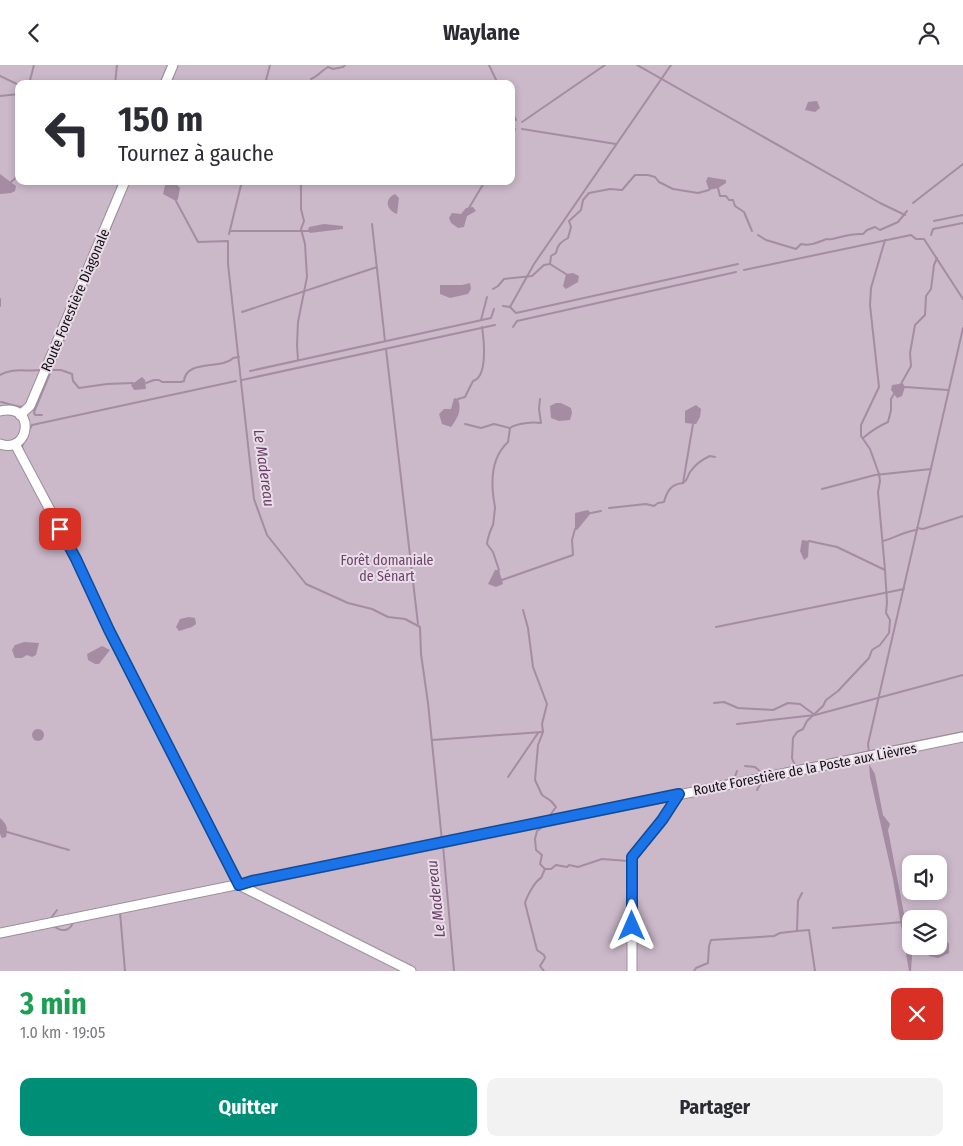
<!DOCTYPE html>
<html lang="fr">
<meta charset="utf-8">
<style>
body{margin:0;font-family:"Fira Sans Condensed",sans-serif;background:#f2f2f3;color:#2b2b33;height:100vh;display:flex;flex-direction:column;font-size:19px;white-space:nowrap}
*{box-sizing:border-box;margin:0}
p{font-size:16px;color:#7c7c81}
.icon{flex:none;width:28px;height:28px;fill:none;stroke:currentColor;stroke-width:2;stroke-linecap:round;stroke-linejoin:round}
.map{position:relative;height:906px;overflow:hidden}
.sheet{display:flex;flex-direction:column;background:#fff;flex:1}
.sheet>*{flex:none}
.top-card{position:absolute;left:15px;top:15px;width:500px;height:105px;border-radius:10px;box-shadow:0 2px 8px #0003;background:#fff;color:#2b2b33;overflow:hidden}
.tools{position:absolute;left:902px;top:790px;display:grid;gap:10px}
.tools a{display:grid;place-items:center;width:45px;height:45px;border-radius:10px;background:#fff;box-shadow:0 2px 8px #0003;font-size:25px}
.pin{position:absolute;display:grid;place-items:center;width:42px;height:42px;color:#fff;margin:-21px;border-radius:10px;box-shadow:0 2px 8px #0006}
.me{position:absolute;width:55px;margin:-28px;rotate:0deg;stroke-linejoin:round;filter:drop-shadow(0 0 4px #0008)}
.turn{display:flex;align-items:center;gap:18px;height:105px;padding:0 20px;font-size:22px}
.turn .icon{width:65px;height:65px;stroke-width:2.5}
.turn b{display:block;font-size:35px;line-height:42px}
.round{display:grid;place-items:center;flex:none;width:52px;height:52px;border-radius:10px;background:#f2f2f3}
.overview{display:flex;align-items:center;justify-content:space-between;height:85px;padding:0 20px}
h1{font-size:30px;font-weight:700;line-height:38px;color:#1e9e55}
.primary-button{display:flex;gap:10px;margin-top:auto;padding:10px 20px}
.primary-button a{flex:1;height:58px;border-radius:10px;background:#008e77;color:#fff;font-size:20px;font-weight:700;line-height:58px;text-align:center}
.primary-button a+a{background:#f2f2f3;color:#2b2b33}
header{display:flex;justify-content:space-between;align-items:center;height:65px;padding:0 20px;background:#fff;font-size:22px;font-weight:700}
.map>svg:first-child{display:block}
.green{fill:#cbb8c9;fill-rule:evenodd}
.water{fill:#a58ca3}
.lines{fill:none;stroke-linecap:round;stroke-linejoin:round}
.stream{stroke:#a58ca3;stroke-width:2}
.minor-casing{stroke:#9a8f99;stroke-width:11}
.minor{stroke:#fff;stroke-width:9}
.route-casing{stroke:#114b97;stroke-width:12}
.route{stroke:#1a73e8;stroke-width:9}
.labels{text-anchor:middle;stroke-width:4;stroke-linejoin:round;paint-order:stroke}
.street-label{font-size:14px;fill:#141014;stroke:#eadde9}
.park-label{font-size:14px;fill:#6b4569;stroke:#eadde9}
.water-label{font-size:15px;font-style:italic;fill:#664064;stroke:#eadde9}
</style>
<header><svg class="icon" aria-label="back" viewBox="0 0 24 24"><path d="M15 5l-7 7 7 7"/></svg>Waylane<svg class="icon" aria-label="person" viewBox="0 0 24 24"><circle cx="12" cy="8" r="4"/><path d="M4 21q1-7 8-7t8 7"/></svg></header>
<div class="map">
<svg width="963" height="906" viewBox="0 0 963 906">
<rect width="100%" height="100%" fill="#eadde9"/>
<path class="green" d="M 0,0 L 963,0 L 963,906 L 0,906 ZM 19,19 L 511,19 L 511,116 L 19,116 ZM 911,799 L 939,799 L 939,826 L 911,826 ZM 911,854 L 939,854 L 939,881 L 911,881 Z"/>
<g class="water">
<path d="M 817,36 L 820,43 L 815,47 L 805,45 L 808,37 Z"/>
<path d="M 0,109 L 16,121 L 15,126 L 11,128 L 0,129 Z"/>
<path d="M 708,112 L 726,115 L 726,118 L 718,123 L 709,125 L 706,116 Z"/>
<path d="M 166,116 L 175,117 L 180,123 L 178,134 L 176,136 L 163,129 Z"/>
<path d="M 395,129 L 399,133 L 397,149 C 386,145 384,134 395,129 Z"/>
<path d="M 473,142 L 476,146 L 467,151 L 464,162 L 458,163 L 451,158 L 449,153 L 452,148 L 461,149 L 466,143 Z"/>
<path d="M 324,159 L 343,161 L 343,164 L 310,168 L 308,165 L 309,162 Z"/>
<path d="M 573,208 L 579,211 L 578,217 L 566,224 L 563,221 L 566,209 Z"/>
<path d="M 470,218 L 471,224 L 468,229 L 450,233 L 440,229 L 440,220 L 462,220 Z"/>
<path d="M 142,312 L 145,315 L 146,324 L 134,325 L 131,320 Z"/>
<path d="M 902,317 L 905,322 L 902,331 L 897,333 L 891,325 L 892,320 L 899,319 Z"/>
<path d="M 454,333 L 458,334 C 462,346 458,352 451,362 L 442,359 L 439,349 L 444,344 L 451,344 Z"/>
<path d="M 556,338 L 561,338 L 571,343 L 572,348 L 570,355 L 559,356 L 551,353 L 550,341 Z"/>
<path d="M 696,340 L 701,344 L 700,352 L 696,359 L 685,358 L 685,346 Z"/>
<path d="M 588,445 L 591,448 L 577,465 L 575,464 L 575,448 Z"/>
<path d="M 802,475 L 809,476 L 808,492 L 804,495 L 800,486 Z"/>
<path d="M 495,505 L 499,505 L 503,519 L 496,522 L 488,519 Z"/>
<path d="M 189,552 L 195,553 L 196,559 L 192,562 L 179,566 L 176,562 L 180,554 Z"/>
<path d="M 24,577 L 39,578 L 36,590 L 32,592 L 27,590 L 22,593 L 15,593 L 12,585 L 15,580 Z"/>
<path d="M 102,581 L 110,585 L 99,599 L 95,599 L 88,595 L 87,589 Z"/>
<circle cx="38" cy="670" r="6"/>
<path d="M 869,699 L 875,709 L 883,750 L 890,759 L 888,765 L 912,891 L 911,906 L 909,906 L 893,814 L 870,712 Z"/>
<path d="M 0,753 C 7,759 8,763 6,772 L 2,773 L 0,769 Z"/>
<path d="M 931,848 L 938,851 L 941,860 L 942,871 L 949,879 L 949,888 L 938,893 L 929,891 L 922,881 L 939,881 L 939,854 L 927,854 Z"/>
</g>
<g class="lines">
<g class="stream">
<path d="M 489,0 L 498,19"/>
<path d="M 637,0 L 880,138 L 905,150"/>
<path d="M 0,11 L 19,20"/>
<path d="M 311,14 C 317,12 321,6 328,2 L 333,4 L 343,2 L 345,0"/>
<path d="M 305,16 L 306,19"/>
<path d="M 29,19 L 34,0"/>
<path d="M 115,19 L 117,0"/>
<path d="M 160,19 L 168,0"/>
<path d="M 170,19 L 173,12"/>
<path d="M 265,19 L 270,0"/>
<path d="M 0,31 L 19,29"/>
<path d="M 511,45 L 516,55"/>
<path d="M 522,57 L 605,0"/>
<path d="M 522,64 L 616,79"/>
<path d="M 511,71 L 515,64"/>
<path d="M 11,117 L 19,110"/>
<path d="M 117,123 L 120,116"/>
<path d="M 718,123 L 720,131 L 726,131 L 729,135 L 733,135 L 735,141 L 744,147 L 752,166"/>
<path d="M 176,136 L 198,177 L 228,176 L 228,199 L 254,434 L 267,470 L 306,519 L 348,538 L 372,544 L 388,552 L 405,554 L 420,562 L 421,589 L 428,638 L 442,776"/>
<path d="M 913,138 L 963,99"/>
<path d="M 469,143 L 485,116"/>
<path d="M 934,156 L 963,150"/>
<path d="M 372,159 L 385,276"/>
<path d="M 230,166 L 309,166"/>
<path d="M 229,169 L 242,116"/>
<path d="M 758,170 L 766,175 L 796,184 L 801,179 C 810,181 816,178 824,175 C 829,173 826,175 832,174 C 842,172 851,168 863,169 L 867,165 L 875,162 L 880,165 L 898,157 L 907,146"/>
<path d="M 931,170 L 933,164 L 963,158"/>
<path d="M 550,199 L 566,209"/>
<path d="M 744,205 L 911,170 L 916,174 L 924,174 L 963,234"/>
<path d="M 493,224 L 498,221 L 504,214 L 532,211 L 544,200 L 550,199 L 551,191 L 556,188 C 557,180 561,177 568,173 L 571,162 L 569,156 L 581,145 L 583,135 L 589,128 L 610,124 L 622,125 L 635,110 L 648,110 L 655,112 L 659,117 L 673,124 L 698,128 L 709,125"/>
<path d="M 0,234 L 0,241"/>
<path d="M 503,241 L 510,242 L 534,199 L 671,0"/>
<path d="M 510,242 L 516,248 L 738,199"/>
<path d="M 242,247 L 377,202"/>
<path d="M 481,255 L 487,232"/>
<path d="M 513,262 L 517,256 L 736,207"/>
<path d="M 386,284 L 418,559"/>
<path d="M 298,295 L 297,280 L 298,257 L 307,212 L 305,179 L 301,164 L 304,156 L 301,144 L 301,116"/>
<path d="M 52,305 L 61,305 L 72,309 L 73,316 L 79,323 L 107,319 L 133,318"/>
<path d="M 250,306 L 491,253 L 494,244"/>
<path d="M 0,310 C 13,302 26,307 42,305"/>
<path d="M 242,315 L 495,260"/>
<path d="M 902,317 L 911,301 L 910,288 L 915,260 L 925,250 L 926,231 L 931,224 L 934,200 L 937,193"/>
<path d="M 146,318 L 154,315 L 159,315 L 162,317 L 181,317 L 184,316 C 186,294 221,305 233,293 L 239,292"/>
<path d="M 905,322 L 948,325"/>
<path d="M 458,334 L 465,332 L 473,316 C 488,312 484,275 482,262"/>
<path d="M 1,337 L 20,342 L 24,341"/>
<path d="M 42,350 L 35,350 L 34,347 L 120,139"/>
<path d="M 465,359 L 481,363 L 494,359 L 510,363 L 508,377 C 494,390 491,409 493,428 C 493,433 495,439 495,444 C 494,449 494,455 493,460 C 490,466 488,471 487,479 L 493,487 L 499,505"/>
<path d="M 510,363 C 517,358 533,357 541,358 L 539,344 L 540,334"/>
<path d="M 29,365 L 32,360 L 236,316"/>
<path d="M 863,373 C 870,367 879,361 888,357 L 891,345 L 891,334 L 894,329"/>
<path d="M 23,386 L 22,382 L 25,374"/>
<path d="M 683,418 C 688,415 687,412 690,407 C 695,400 703,394 710,391 L 715,392"/>
<path d="M 822,424 L 875,410 L 931,404"/>
<path d="M 609,443 L 646,439 L 654,441 L 658,438 L 664,437 C 667,426 671,419 683,418 L 693,359"/>
<path d="M 591,448 L 601,446"/>
<path d="M 917,463 L 923,464 L 963,451"/>
<path d="M 809,476 L 837,482 L 885,505"/>
<path d="M 883,476 C 895,473 905,466 917,465"/>
<path d="M 502,515 L 573,490 L 572,475 L 575,464"/>
<path d="M 523,545 L 528,563 L 533,602 L 547,639 L 542,659 L 543,667 L 538,680 L 535,715 L 542,730 L 551,736 L 556,742 L 548,753"/>
<path d="M 716,562 L 904,524"/>
<path d="M 714,638 L 724,637 L 738,643 L 773,645 L 788,638 L 800,639 L 815,650"/>
<path d="M 737,659 L 815,650 L 963,610"/>
<path d="M 432,675 L 542,667"/>
<path d="M 869,688 L 868,679 L 963,263"/>
<path d="M 745,701 L 755,702 L 763,709 L 765,708"/>
<path d="M 795,701 L 792,693 L 793,673 L 797,667 L 803,664 L 807,656 L 823,641 L 826,635 L 838,626 L 869,593 L 872,585 L 880,580 L 889,568 L 890,555 L 886,548 L 887,537 L 885,505 L 878,427 L 880,416 L 879,409 L 870,384 L 861,371 L 861,360 L 879,322 L 870,240 L 871,223 L 885,175"/>
<path d="M 769,707 L 963,667"/>
<path d="M 508,712 L 538,668"/>
<path d="M 718,717 L 734,714 L 737,706"/>
<path d="M 757,725 L 762,716"/>
<path d="M 543,762 L 537,766 L 535,774 L 536,785 L 542,790 L 540,799 L 545,804 L 541,813 C 535,816 527,831 525,838 L 537,885 L 544,890 L 545,893 L 540,901 L 544,906"/>
<path d="M 7,767 L 69,785"/>
<path d="M 442,773 L 469,768"/>
<path d="M 443,780 L 454,906"/>
<path d="M 545,804 L 551,804 L 556,800 L 567,802 L 569,800 L 578,802 L 602,794 L 628,796"/>
<path d="M 802,828 L 798,836 L 797,866 L 809,865 L 815,906"/>
<path d="M 120,847 L 125,906"/>
<path d="M 51,853 L 57,845"/>
<path d="M 54,861 C 61,867 70,867 73,857"/>
<path d="M 833,863 L 903,857"/>
<path d="M 694,906 L 696,903 L 708,898 L 709,881 L 711,875 L 774,871 L 780,868 L 797,866"/>
</g>
<defs>
<g id="minor">
<path d="M 165,19 L 173,0"/>
<path d="M 0,346 C 37,337 30,390 0,379"/>
<path d="M 20,350 L 30,341 L 125,116"/>
<path d="M 15,379 L 76,494 L 109,565 L 239,820"/>
<path d="M 239,820 L 411,906"/>
<path d="M 0,868 L 963,672"/>
<path d="M 632,906 L 632,792 L 663,755 L 679,729"/>
</g>
</defs>
<use href="#minor" class="minor-casing"/>
<use href="#minor" class="minor"/>
</g>
<g class="lines">
<defs>
<path id="route" d="M 60,464 L 76,494 L 109,565 L 239,820 L 252,816 L 679,729 L 662,755 L 632,792 L 632,861"/>
</defs>
<use href="#route" class="route-casing"/>
<use href="#route" class="route"/>
</g>
<g class="labels">
<g class="street-label">
<text transform="translate(75 235) rotate(-67)" y="5">Route Forestière Diagonale</text>
<text transform="translate(805 704) rotate(-11)" y="5">Route Forestière de la Poste aux Lièvres</text>
</g>
<g class="park-label">
<text x="387" y="500">Forêt domaniale<tspan x="387" dy="16">de Sénart</tspan></text>
</g>
<g class="water-label">
<text transform="translate(264 403) rotate(82)" y="5">Le Madereau</text>
<text transform="translate(436 834) rotate(-96)" y="5">Le Madereau</text>
</g>
</g>
</svg>
<div class="tools">
<a><svg class="icon" aria-label="sound" viewBox="0 0 24 24"><path d="M4 9h4l5-4v14l-5-4H4zM17 9q2 3 0 6"/></svg></a>
<a><svg class="icon" aria-label="layers" viewBox="0 0 24 24"><path d="M12 4l9 5-9 5-9-5zM3 14l9 5 9-5"/></svg></a>
</div>
<div class="pin" style="left:60px;top:464px;background:#d93025"><svg class="icon" aria-label="arrive" viewBox="0 0 24 24"><path d="M6 21V4h12l-3 4 3 4H6"/></svg></div>
<svg class="me" style="left:632px;top:861px" viewBox="-20 -20 40 40"><path d="M0-17L14 15 0 8-14 15z" fill="#1a73e8" stroke="#fff" stroke-width="4"/></svg>
<div class="top-card">
<div class="turn"><svg class="icon" aria-label="left" viewBox="0 0 24 24"><path d="M17 20v-9H6M10 6l-5 5 5 5"/></svg><div><b>150 m</b>Tournez à gauche</div></div>
</div>
</div>
<section class="sheet">
<div class="overview"><div><h1>3 min</h1><p>1.0 km · 19:05</p></div><a class="round" style="background:#d93025;color:#fff"><svg class="icon" aria-label="close" viewBox="0 0 24 24"><path d="M6 6l12 12M18 6L6 18"/></svg></a></div>
<div class="primary-button"><a>Quitter</a><a>Partager</a></div>
</section>
